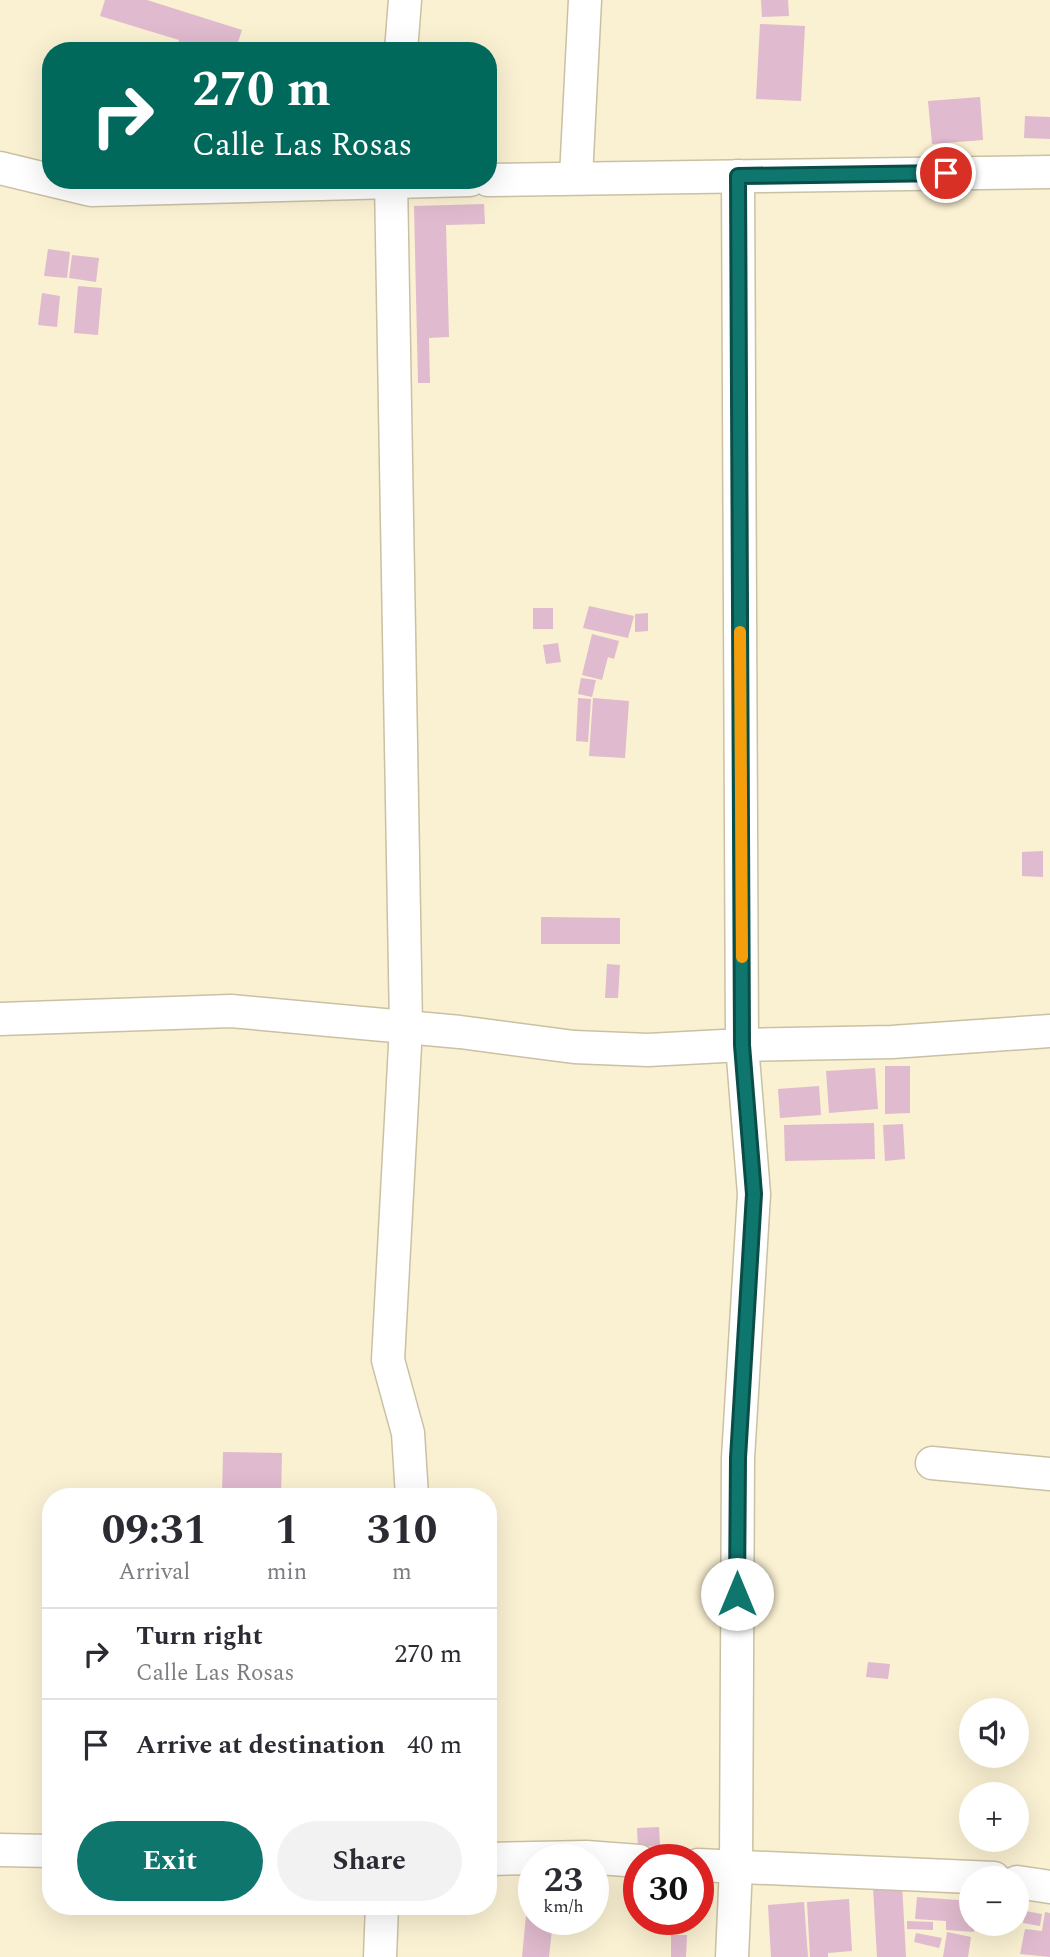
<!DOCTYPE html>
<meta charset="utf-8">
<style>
body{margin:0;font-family:Spectral,serif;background:#f2f2f3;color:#2b2b33;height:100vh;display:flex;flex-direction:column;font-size:26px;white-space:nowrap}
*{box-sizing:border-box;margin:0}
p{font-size:23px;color:#7c7c81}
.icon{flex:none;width:38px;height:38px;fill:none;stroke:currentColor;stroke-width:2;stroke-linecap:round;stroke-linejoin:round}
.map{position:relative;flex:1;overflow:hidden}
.details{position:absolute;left:42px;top:1488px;width:455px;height:427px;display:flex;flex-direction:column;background:#fff;border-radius:28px;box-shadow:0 7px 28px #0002}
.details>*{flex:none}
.top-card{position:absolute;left:42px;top:42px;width:455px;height:147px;border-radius:28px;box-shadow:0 7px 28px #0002;background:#00695c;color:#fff;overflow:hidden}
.buttons{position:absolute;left:959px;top:1698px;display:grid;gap:14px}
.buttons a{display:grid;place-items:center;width:70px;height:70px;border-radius:50%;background:#fff;box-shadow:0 7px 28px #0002;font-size:35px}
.speed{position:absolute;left:518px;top:1844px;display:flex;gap:14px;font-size:35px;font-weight:700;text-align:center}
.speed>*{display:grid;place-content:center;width:91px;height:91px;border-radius:50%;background:#fff;box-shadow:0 7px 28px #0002;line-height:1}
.speed small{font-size:18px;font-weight:400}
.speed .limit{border:10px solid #d22;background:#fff;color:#111}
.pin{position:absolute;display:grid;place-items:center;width:60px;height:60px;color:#fff;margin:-30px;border:4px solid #fff;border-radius:50%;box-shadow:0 2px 7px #0007}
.me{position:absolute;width:77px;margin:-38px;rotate:0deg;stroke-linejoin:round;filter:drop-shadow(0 0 5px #0008)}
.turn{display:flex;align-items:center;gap:24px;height:147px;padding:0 35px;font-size:32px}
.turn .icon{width:91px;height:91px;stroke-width:2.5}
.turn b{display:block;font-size:49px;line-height:60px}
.eta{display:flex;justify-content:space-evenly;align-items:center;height:119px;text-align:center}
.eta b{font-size:42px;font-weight:700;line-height:49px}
.action{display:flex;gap:14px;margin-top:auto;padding:14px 35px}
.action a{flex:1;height:80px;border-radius:42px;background:#0f766e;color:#fff;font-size:28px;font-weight:700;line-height:80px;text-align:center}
.action a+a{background:#f2f2f3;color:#2b2b33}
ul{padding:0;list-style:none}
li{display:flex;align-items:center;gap:21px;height:91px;padding:0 35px;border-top:2px solid #e1e1e2}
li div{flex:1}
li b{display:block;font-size:26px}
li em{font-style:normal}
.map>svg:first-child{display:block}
.building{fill:#e0bace}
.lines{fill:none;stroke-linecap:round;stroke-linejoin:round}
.street-casing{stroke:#cac0a3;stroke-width:35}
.street{stroke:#fff;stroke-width:32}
.route-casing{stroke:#0a4d48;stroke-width:18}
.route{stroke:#0f766e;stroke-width:12}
.slow{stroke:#f59e0b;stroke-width:12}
</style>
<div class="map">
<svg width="1050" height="1957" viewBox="0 0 1050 1957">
<rect width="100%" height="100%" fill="#faf0d2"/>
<g class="building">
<path d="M 105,0 L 147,0 L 242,30 L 235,51 L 210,51 L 200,47 L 198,51 L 175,51 L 179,40 L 100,16 Z"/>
<path d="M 761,0 L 788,0 L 789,16 L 762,17 Z"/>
<path d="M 760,24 L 805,26 L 801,101 L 756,99 Z"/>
<path d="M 980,97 L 983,140 L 932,144 L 928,101 Z"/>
<path d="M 1025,116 L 1050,117 L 1050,139 L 1024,138 Z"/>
<path d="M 484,204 L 485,224 L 446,225 L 449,337 L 429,338 L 430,383 L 418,383 L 414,206 Z"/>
<path d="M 48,249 L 70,252 L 67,278 L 44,276 Z"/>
<path d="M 72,255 L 99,258 L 96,282 L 69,278 Z"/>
<path d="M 78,286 L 102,288 L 98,335 L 74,333 Z"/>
<path d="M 42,293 L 60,296 L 57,327 L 38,325 Z"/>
<path d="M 589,606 L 634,616 L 628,638 L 583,628 Z"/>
<rect x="533" y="608" width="20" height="21"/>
<path d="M 648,613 L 648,631 L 635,632 L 635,614 Z"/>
<path d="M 592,634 L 619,641 L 614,659 L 608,657 L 602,680 L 582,675 Z"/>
<path d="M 558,643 L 561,662 L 546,664 L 543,645 Z"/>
<path d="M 581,678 L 596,680 L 592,697 L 578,694 Z"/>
<path d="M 578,698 L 591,699 L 588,742 L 576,741 Z"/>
<path d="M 593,698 L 629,701 L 625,758 L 589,756 Z"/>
<path d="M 1043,851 L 1043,877 L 1022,876 L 1022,852 Z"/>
<path d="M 541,917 L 620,918 L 620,944 L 541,944 Z"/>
<path d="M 607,964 L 620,965 L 618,998 L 605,998 Z"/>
<path d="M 885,1066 L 910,1066 L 910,1113 L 885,1114 Z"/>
<path d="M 875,1068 L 878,1109 L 829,1113 L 826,1071 Z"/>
<path d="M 819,1086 L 821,1115 L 780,1118 L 778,1089 Z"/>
<path d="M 874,1123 L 875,1159 L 785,1161 L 784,1125 Z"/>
<path d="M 903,1124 L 905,1159 L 885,1161 L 883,1125 Z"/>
<path d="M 223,1452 L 282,1453 L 281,1496 L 222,1496 Z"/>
<path d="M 868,1662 L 890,1664 L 888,1679 L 866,1677 Z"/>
<path d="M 659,1827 L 660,1846 L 638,1847 L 637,1828 Z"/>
<path d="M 530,1874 L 534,1874 L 534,1920 L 553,1920 L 549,1957 L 522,1957 Z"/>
<path d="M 902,1884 L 906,1957 L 877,1957 L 873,1887 Z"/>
<path d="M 917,1897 L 971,1901 L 971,1923 L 975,1923 L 974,1932 L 946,1930 L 946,1921 L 915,1919 Z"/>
<path d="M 849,1899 L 852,1951 L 828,1953 L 828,1957 L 810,1957 L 807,1902 Z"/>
<path d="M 804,1902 L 808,1957 L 771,1957 L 768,1905 Z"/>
<path d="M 1025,1911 L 1042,1914 L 1040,1926 L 1023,1923 Z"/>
<path d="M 1045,1912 L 1050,1913 L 1050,1957 L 1020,1954 L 1025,1929 L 1042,1931 Z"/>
<path d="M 907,1921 L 933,1922 L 933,1930 L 907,1929 Z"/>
<path d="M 947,1932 L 971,1937 L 968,1957 L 943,1957 Z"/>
<path d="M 916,1933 L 942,1938 L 939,1948 L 914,1942 Z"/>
<path d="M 671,1935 L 687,1935 L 686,1957 L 671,1957 Z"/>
</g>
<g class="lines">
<defs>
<g id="street">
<path d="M 401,51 L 405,0"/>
<path d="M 0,168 L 91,190 L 470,180"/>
<path d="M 576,177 L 585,0"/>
<path d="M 391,180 L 406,1027 L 388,1360 L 408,1433 L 412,1496"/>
<path d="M 488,180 L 1050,172"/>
<path d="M 0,1019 L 231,1011 L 460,1032 L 574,1047 L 648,1050 L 742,1045 L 738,176"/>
<path d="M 932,1463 L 1050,1474"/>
<path d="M 0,1850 L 51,1851"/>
<path d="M 488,1859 L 586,1857 L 639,1861"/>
<path d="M 698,1865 L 994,1878"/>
<path d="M 1017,1882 L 1050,1887"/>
<path d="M 380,1957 L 382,1906"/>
<path d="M 732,1957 L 736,1867 L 738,1458 L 754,1194 L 742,1045 L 892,1042 L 1050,1031"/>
</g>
</defs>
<use href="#street" class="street-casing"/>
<use href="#street" class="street"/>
</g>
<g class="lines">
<defs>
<path id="route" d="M 737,1594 L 738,1458 L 754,1194 L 742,1045 L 738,176 L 946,173"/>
</defs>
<use href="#route" class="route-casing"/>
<use href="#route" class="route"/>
<path class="slow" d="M 740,632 L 742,957"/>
</g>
</svg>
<div class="buttons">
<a><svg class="icon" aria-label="sound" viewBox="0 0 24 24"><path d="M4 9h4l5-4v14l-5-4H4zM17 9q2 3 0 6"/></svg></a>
<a>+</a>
<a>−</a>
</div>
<div class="speed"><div>23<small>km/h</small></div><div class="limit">30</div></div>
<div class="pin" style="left:946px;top:173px;background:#d93025"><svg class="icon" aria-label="arrive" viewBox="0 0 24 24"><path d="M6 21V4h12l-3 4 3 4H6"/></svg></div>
<svg class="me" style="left:737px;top:1594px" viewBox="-20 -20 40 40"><circle r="19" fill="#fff"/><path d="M0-13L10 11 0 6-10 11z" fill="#0f766e"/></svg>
<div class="top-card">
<div class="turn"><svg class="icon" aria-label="right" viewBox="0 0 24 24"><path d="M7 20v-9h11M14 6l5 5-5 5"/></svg><div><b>270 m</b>Calle Las Rosas</div></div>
</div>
<section class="details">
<div class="eta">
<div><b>09:31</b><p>Arrival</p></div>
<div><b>1</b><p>min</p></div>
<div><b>310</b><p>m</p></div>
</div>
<ul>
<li><svg class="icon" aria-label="right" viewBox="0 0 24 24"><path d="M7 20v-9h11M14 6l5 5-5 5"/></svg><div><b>Turn right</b><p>Calle Las Rosas</p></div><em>270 m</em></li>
<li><svg class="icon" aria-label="arrive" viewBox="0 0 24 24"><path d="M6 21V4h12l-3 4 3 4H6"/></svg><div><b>Arrive at destination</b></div><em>40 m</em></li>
</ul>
<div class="action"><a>Exit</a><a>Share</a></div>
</section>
</div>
